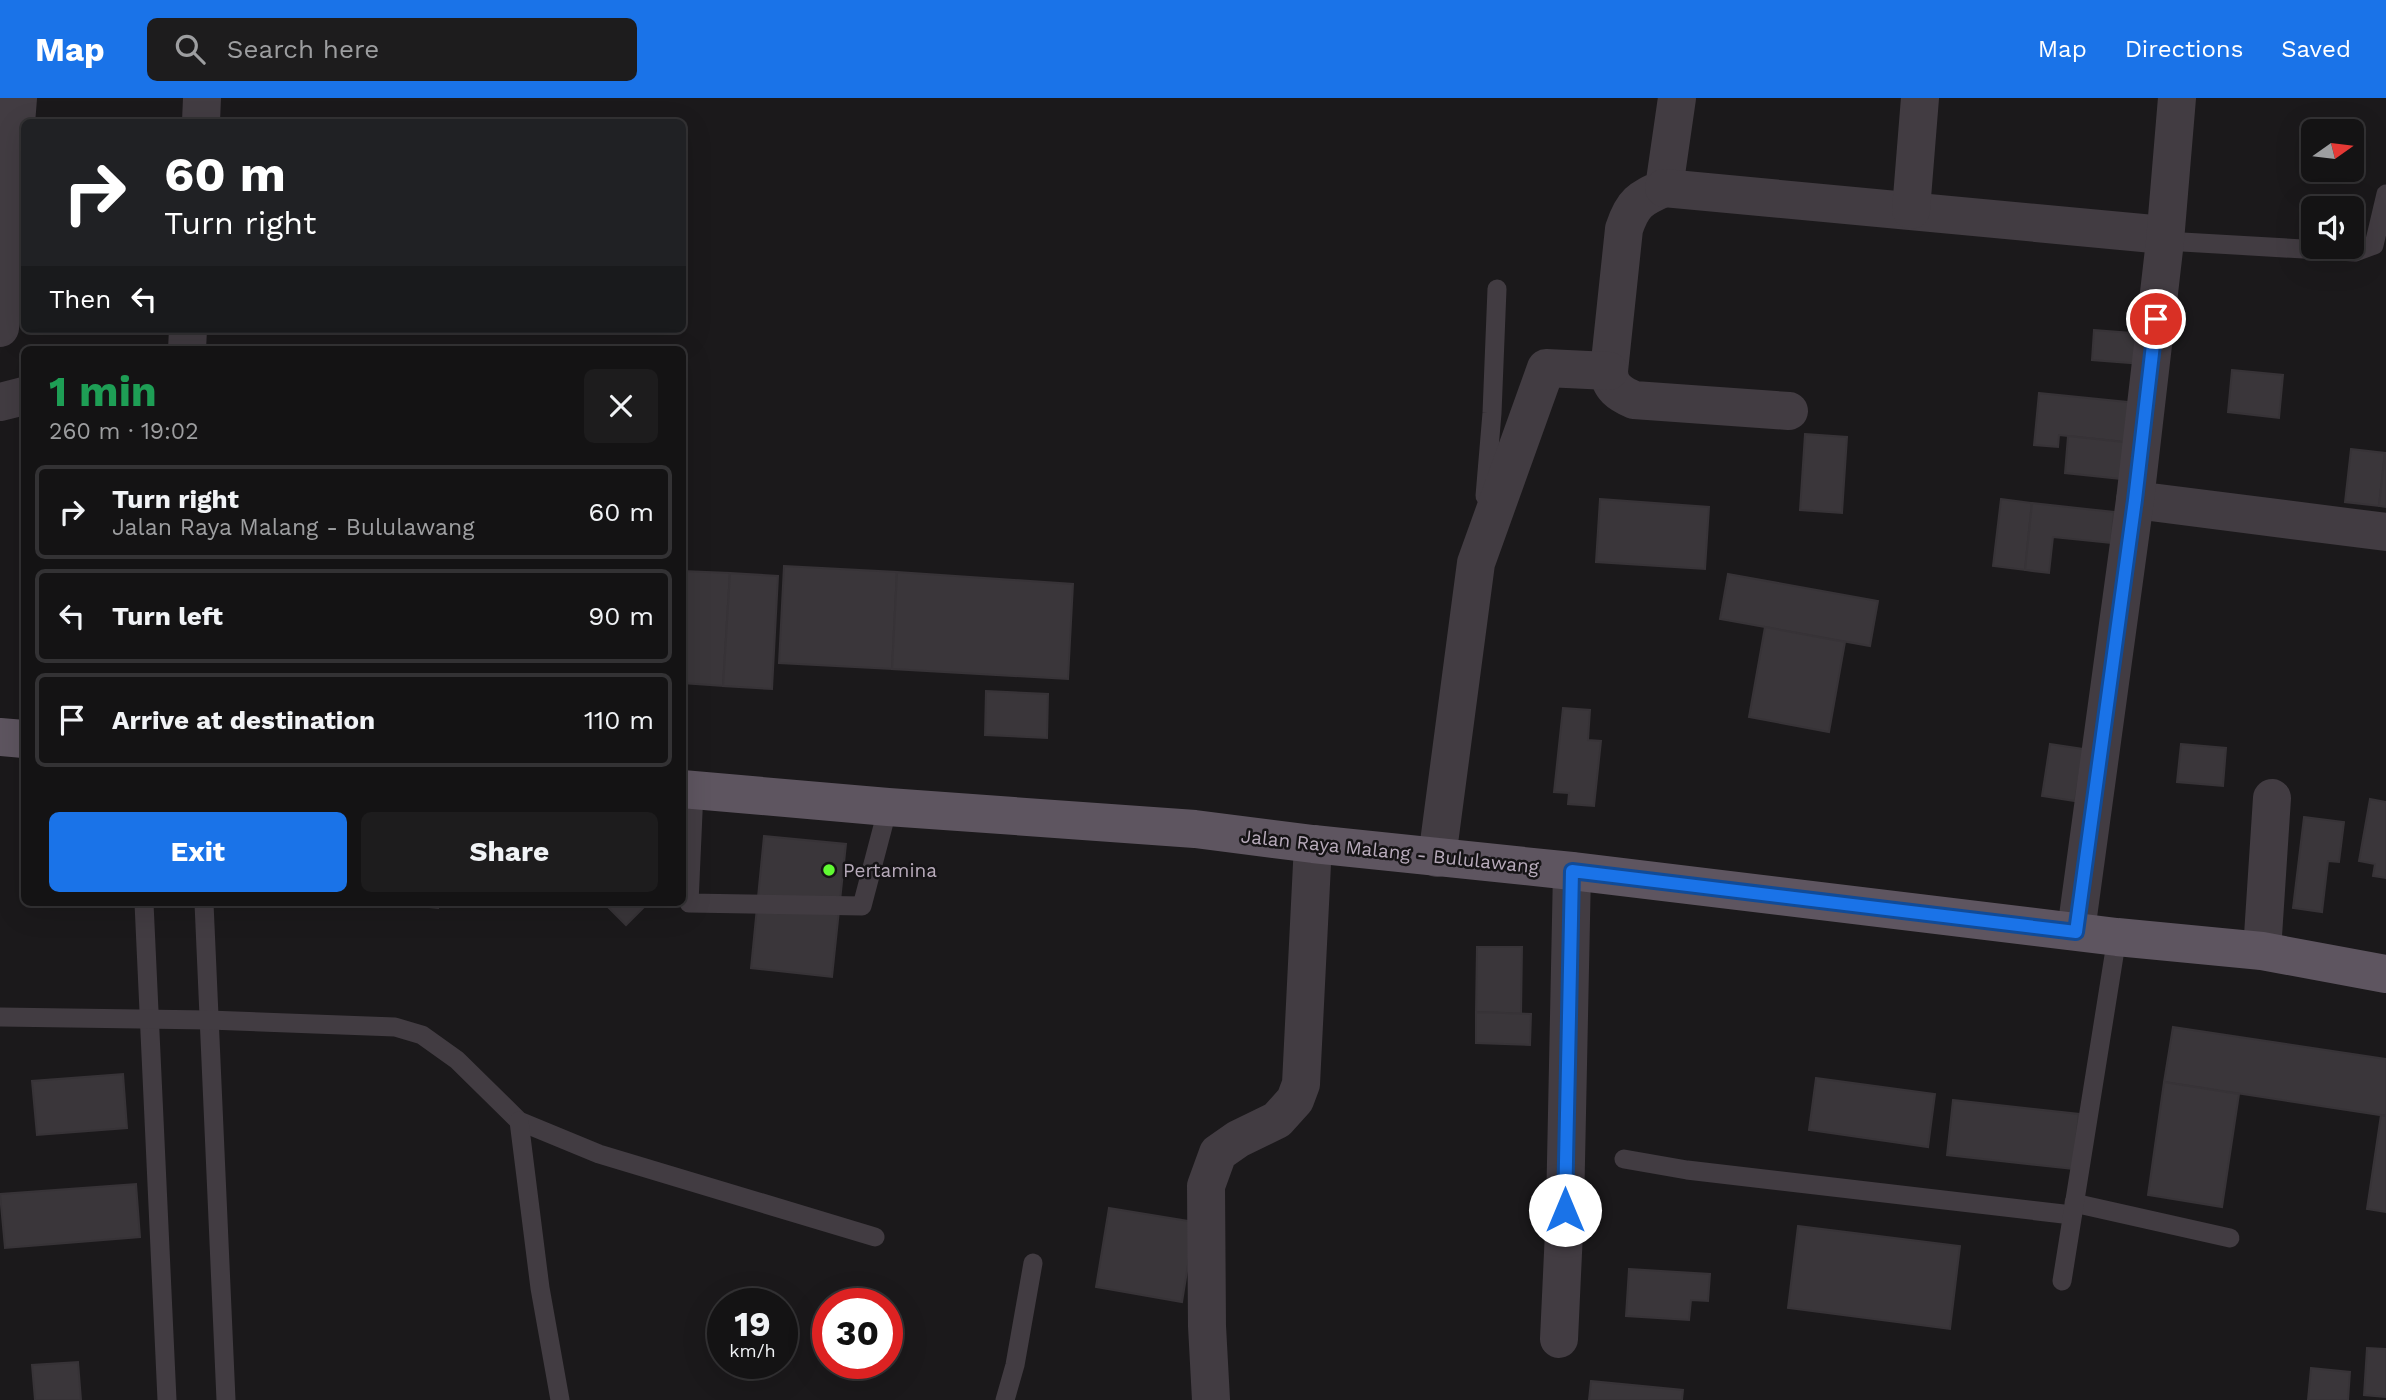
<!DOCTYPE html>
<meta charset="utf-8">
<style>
body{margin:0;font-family:"Work Sans",sans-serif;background:#1d1c1d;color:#f1f3f6;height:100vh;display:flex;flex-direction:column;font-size:26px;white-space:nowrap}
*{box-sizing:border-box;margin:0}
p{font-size:23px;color:#9d9ea0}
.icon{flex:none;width:38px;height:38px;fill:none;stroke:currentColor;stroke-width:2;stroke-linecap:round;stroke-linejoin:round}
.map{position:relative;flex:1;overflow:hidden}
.panel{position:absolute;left:21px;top:248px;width:665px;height:560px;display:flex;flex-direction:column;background:#141314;border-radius:10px;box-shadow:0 7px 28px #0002,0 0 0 2px #333234}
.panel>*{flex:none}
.guide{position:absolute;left:21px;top:21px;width:665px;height:214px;border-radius:10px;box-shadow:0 7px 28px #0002,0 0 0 2px #333234;background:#202124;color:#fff;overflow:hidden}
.needle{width:46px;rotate:76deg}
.fabs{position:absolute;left:2301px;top:21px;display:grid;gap:14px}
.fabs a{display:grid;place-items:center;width:63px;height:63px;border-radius:10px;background:#141314;box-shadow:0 7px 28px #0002,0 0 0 2px #333234;font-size:35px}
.speed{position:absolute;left:707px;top:1190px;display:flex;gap:14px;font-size:35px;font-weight:700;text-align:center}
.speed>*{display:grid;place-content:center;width:91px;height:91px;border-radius:50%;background:#141314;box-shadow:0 7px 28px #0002,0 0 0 2px #333234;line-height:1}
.speed small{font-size:18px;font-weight:400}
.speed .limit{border:10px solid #d22;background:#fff;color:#111}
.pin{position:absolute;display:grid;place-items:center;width:60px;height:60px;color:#fff;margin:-30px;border:4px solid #fff;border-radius:50%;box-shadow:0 2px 7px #0007}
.me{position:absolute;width:77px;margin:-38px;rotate:0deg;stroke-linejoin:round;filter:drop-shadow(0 0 5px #0008)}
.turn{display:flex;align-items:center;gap:24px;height:147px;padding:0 28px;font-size:32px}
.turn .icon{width:91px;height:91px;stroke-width:2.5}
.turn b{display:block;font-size:49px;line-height:60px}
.then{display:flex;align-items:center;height:66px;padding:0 28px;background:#0003;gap:14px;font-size:26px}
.round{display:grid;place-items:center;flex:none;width:74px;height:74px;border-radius:10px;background:#1d1c1d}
.head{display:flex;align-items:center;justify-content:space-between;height:119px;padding:0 28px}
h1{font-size:42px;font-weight:700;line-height:52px;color:#1e9e55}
.primary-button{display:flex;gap:14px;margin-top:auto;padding:14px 28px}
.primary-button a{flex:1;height:80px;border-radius:10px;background:#1a73e8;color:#fff;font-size:28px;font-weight:700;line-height:80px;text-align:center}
.primary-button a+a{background:#1d1c1d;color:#f1f3f6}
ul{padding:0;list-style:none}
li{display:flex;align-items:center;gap:21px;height:94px;margin:0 14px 10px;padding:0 14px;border:4px solid #333234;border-radius:10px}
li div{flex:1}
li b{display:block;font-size:26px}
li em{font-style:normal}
header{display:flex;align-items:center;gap:42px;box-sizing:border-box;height:98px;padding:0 35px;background:#1a73e8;color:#fff}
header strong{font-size:33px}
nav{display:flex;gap:38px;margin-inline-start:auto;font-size:24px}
.search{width:490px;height:63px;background:#1d1c1d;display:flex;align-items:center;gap:18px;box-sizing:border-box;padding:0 24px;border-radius:10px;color:#9d9ea0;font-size:26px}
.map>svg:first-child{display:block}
.building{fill:#3a363a;stroke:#373337;stroke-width:2}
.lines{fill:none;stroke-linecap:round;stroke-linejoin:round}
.service{stroke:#423c42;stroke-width:19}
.minor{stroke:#423c42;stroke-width:38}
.primary{stroke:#5e5560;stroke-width:38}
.route-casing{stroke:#114b97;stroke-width:18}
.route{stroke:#1a73e8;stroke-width:12}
.poi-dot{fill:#60fa32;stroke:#161416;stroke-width:2.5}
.labels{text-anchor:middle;stroke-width:5;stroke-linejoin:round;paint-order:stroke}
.street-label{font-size:19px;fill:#b8abbb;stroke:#161416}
.poi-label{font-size:19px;fill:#b8abbb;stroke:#161416;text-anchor:start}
</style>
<header>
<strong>Map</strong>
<div class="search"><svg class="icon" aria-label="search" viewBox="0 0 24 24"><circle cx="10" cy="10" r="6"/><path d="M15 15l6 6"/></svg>Search here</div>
<nav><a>Map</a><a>Directions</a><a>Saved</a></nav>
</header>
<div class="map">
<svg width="2386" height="1302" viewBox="0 0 2386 1302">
<rect width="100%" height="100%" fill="#1b191b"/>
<g class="building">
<path d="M 2094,232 L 2144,236 L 2142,266 L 2092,262 Z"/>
<path d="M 2232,272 L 2283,277 L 2279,320 L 2228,314 Z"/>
<path d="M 2039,295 L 2137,305 L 2133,345 L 2059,337 L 2058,349 L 2034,347 Z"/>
<path d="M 1805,336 L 1847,339 L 1842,415 L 1800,412 Z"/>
<path d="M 2068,338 L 2133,345 L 2130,382 L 2065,375 Z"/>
<path d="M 2351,351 L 2385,355 L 2379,408 L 2345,404 Z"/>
<path d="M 2385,355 L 2386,355 L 2386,409 L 2379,408 Z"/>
<path d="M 1600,401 L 1709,409 L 1705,471 L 1596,464 Z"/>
<path d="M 2001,401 L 2032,405 L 2025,472 L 1993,468 Z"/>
<path d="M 2032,405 L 2114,414 L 2111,445 L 2053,439 L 2049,475 L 2025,472 Z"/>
<path d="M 784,468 L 897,474 L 892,571 L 779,565 Z"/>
<path d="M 682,473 L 730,475 L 723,588 L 682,585 Z"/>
<path d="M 897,474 L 1073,486 L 1068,581 L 892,571 Z"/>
<path d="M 730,475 L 778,478 L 772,591 L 723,588 Z"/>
<path d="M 1728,476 L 1878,503 L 1870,548 L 1720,521 Z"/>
<path d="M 1765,529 L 1845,544 L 1829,634 L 1749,619 Z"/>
<path d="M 986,593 L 1048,596 L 1047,640 L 985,637 Z"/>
<path d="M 1563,610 L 1590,612 L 1588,642 L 1601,643 L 1594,708 L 1568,706 L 1569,695 L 1554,694 Z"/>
<path d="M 2050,646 L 2084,651 L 2075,703 L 2042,698 Z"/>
<path d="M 2181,646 L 2226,650 L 2223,688 L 2177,684 Z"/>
<path d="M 2370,701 L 2386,704 L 2386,780 L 2373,778 L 2375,766 L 2359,763 Z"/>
<path d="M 2304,719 L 2344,724 L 2339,764 L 2328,763 L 2322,814 L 2293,810 Z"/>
<path d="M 764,738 L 846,746 L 832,879 L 751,870 Z"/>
<path d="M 388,805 L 438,805 L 438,810 Z"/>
<path d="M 604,805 L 648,805 L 626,827 Z"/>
<path d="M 1477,849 L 1522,849 L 1521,916 L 1476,914 Z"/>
<path d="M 1476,914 L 1531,916 L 1530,947 L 1476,945 Z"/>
<path d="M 2173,929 L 2386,961 L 2386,1018 L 2164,984 Z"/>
<path d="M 123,976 L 127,1030 L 37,1037 L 32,983 Z"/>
<path d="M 1816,980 L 1935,996 L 1928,1049 L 1809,1032 Z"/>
<path d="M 2164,984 L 2239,996 L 2222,1109 L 2148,1097 Z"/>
<path d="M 1953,1002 L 2079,1016 L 2073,1071 L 1947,1057 Z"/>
<path d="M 2381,1017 L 2386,1018 L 2386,1114 L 2367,1111 Z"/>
<path d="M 136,1086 L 140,1139 L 5,1150 L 0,1096 Z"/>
<path d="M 1109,1110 L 1195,1124 L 1182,1204 L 1096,1189 Z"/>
<path d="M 1798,1128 L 1960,1148 L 1950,1231 L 1788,1210 Z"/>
<path d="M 1629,1171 L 1710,1176 L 1708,1203 L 1691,1202 L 1689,1222 L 1626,1218 Z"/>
<path d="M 2367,1250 L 2386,1251 L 2386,1299 L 2364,1297 Z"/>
<path d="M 78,1264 L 81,1302 L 35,1302 L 32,1267 Z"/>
<path d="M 2311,1270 L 2350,1274 L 2348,1302 L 2308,1302 Z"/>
<path d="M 1591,1283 L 1683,1292 L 1682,1302 L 1589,1302 Z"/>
</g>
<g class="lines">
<g class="service">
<path d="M 2165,143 L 2355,154 L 2374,147 L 2386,96"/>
<path d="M 1485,398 L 1492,315 L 1497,191"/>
<path d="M 694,692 L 689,805 L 862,808 L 888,709"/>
<path d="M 144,805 L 167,1302"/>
<path d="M 204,805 L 226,1302"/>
<path d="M 0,919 L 209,922 L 395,929 L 422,937 L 457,962 L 519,1023 L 599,1056 L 875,1139"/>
<path d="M 519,1023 L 540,1190 L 560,1302"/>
<path d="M 1624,1061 L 1687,1072 L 2072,1117"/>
<path d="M 2074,1105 L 2230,1140"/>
<path d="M 2062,1183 L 2117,839"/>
<path d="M 1005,1302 L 1015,1267 L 1033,1165"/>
</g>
<g class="minor">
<path d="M 1677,0 L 1664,90 C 1640,101 1633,104 1624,131 L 1609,273 C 1609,289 1620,296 1634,302 L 1789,313"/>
<path d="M 201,24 L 202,0"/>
<path d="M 1664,90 L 2164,137"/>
<path d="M 1911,112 L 1920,0"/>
<path d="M 0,230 L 18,0"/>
<path d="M 187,252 L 188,231"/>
<path d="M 0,304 L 24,298"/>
<path d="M 2135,402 L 2386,434"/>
<path d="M 1437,760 L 1476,465 L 1546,270 L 1609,273"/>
<path d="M 2076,833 L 2135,402 L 2165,143 L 2177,0"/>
<path d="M 2262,853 L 2272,700"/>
<path d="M 1559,1241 L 1565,1112 L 1572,773"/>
<path d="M 1211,1302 L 1207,1228 L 1206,1088 L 1218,1055 L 1238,1041 L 1277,1022 L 1295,1002 L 1301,986 L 1313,746"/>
</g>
<g class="primary">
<path d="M 0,639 L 24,641"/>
<path d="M 682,691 L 888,709 L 1195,731 L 1313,746 L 1572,773 L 2117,839 L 2262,853 L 2386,876"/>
</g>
</g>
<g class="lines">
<defs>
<path id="route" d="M 1565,1112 L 1572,773 L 2076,834 L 2135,402 L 2156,221"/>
</defs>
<use href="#route" class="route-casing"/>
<use href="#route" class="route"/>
</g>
<circle class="poi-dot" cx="829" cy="772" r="7"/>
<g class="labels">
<g class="street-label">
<text transform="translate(1390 753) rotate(6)" y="7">Jalan Raya Malang - Bululawang</text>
</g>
<g class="poi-label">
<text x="843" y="779">Pertamina</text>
</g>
</g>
</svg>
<div class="fabs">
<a><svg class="needle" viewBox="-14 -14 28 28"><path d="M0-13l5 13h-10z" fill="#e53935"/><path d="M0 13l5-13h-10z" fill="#9d9ea0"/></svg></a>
<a><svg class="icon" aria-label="sound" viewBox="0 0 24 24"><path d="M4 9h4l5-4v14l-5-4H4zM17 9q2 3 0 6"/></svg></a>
</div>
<div class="speed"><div>19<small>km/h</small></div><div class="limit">30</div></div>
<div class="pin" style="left:2156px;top:221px;background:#d93025"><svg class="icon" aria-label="arrive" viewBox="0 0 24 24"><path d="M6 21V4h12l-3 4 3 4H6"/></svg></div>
<svg class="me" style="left:1565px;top:1112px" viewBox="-20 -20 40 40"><circle r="19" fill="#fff"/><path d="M0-13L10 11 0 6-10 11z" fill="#1a73e8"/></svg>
<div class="guide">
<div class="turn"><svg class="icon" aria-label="right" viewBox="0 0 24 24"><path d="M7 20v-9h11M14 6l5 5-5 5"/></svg><div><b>60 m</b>Turn right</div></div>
<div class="then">Then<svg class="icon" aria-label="left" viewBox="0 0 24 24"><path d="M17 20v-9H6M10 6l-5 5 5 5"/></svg></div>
</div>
<section class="panel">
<div class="head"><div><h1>1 min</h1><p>260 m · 19:02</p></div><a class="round"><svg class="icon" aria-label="close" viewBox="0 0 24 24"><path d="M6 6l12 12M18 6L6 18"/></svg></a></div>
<ul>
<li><svg class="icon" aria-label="right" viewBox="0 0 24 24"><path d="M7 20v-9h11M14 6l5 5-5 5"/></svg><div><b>Turn right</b><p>Jalan Raya Malang - Bululawang</p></div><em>60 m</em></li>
<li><svg class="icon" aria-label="left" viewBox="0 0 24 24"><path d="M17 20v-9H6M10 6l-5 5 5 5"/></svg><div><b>Turn left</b></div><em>90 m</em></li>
<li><svg class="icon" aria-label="arrive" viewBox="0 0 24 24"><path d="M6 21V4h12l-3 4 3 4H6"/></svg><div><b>Arrive at destination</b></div><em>110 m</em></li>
</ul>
<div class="primary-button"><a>Exit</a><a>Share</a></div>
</section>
</div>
